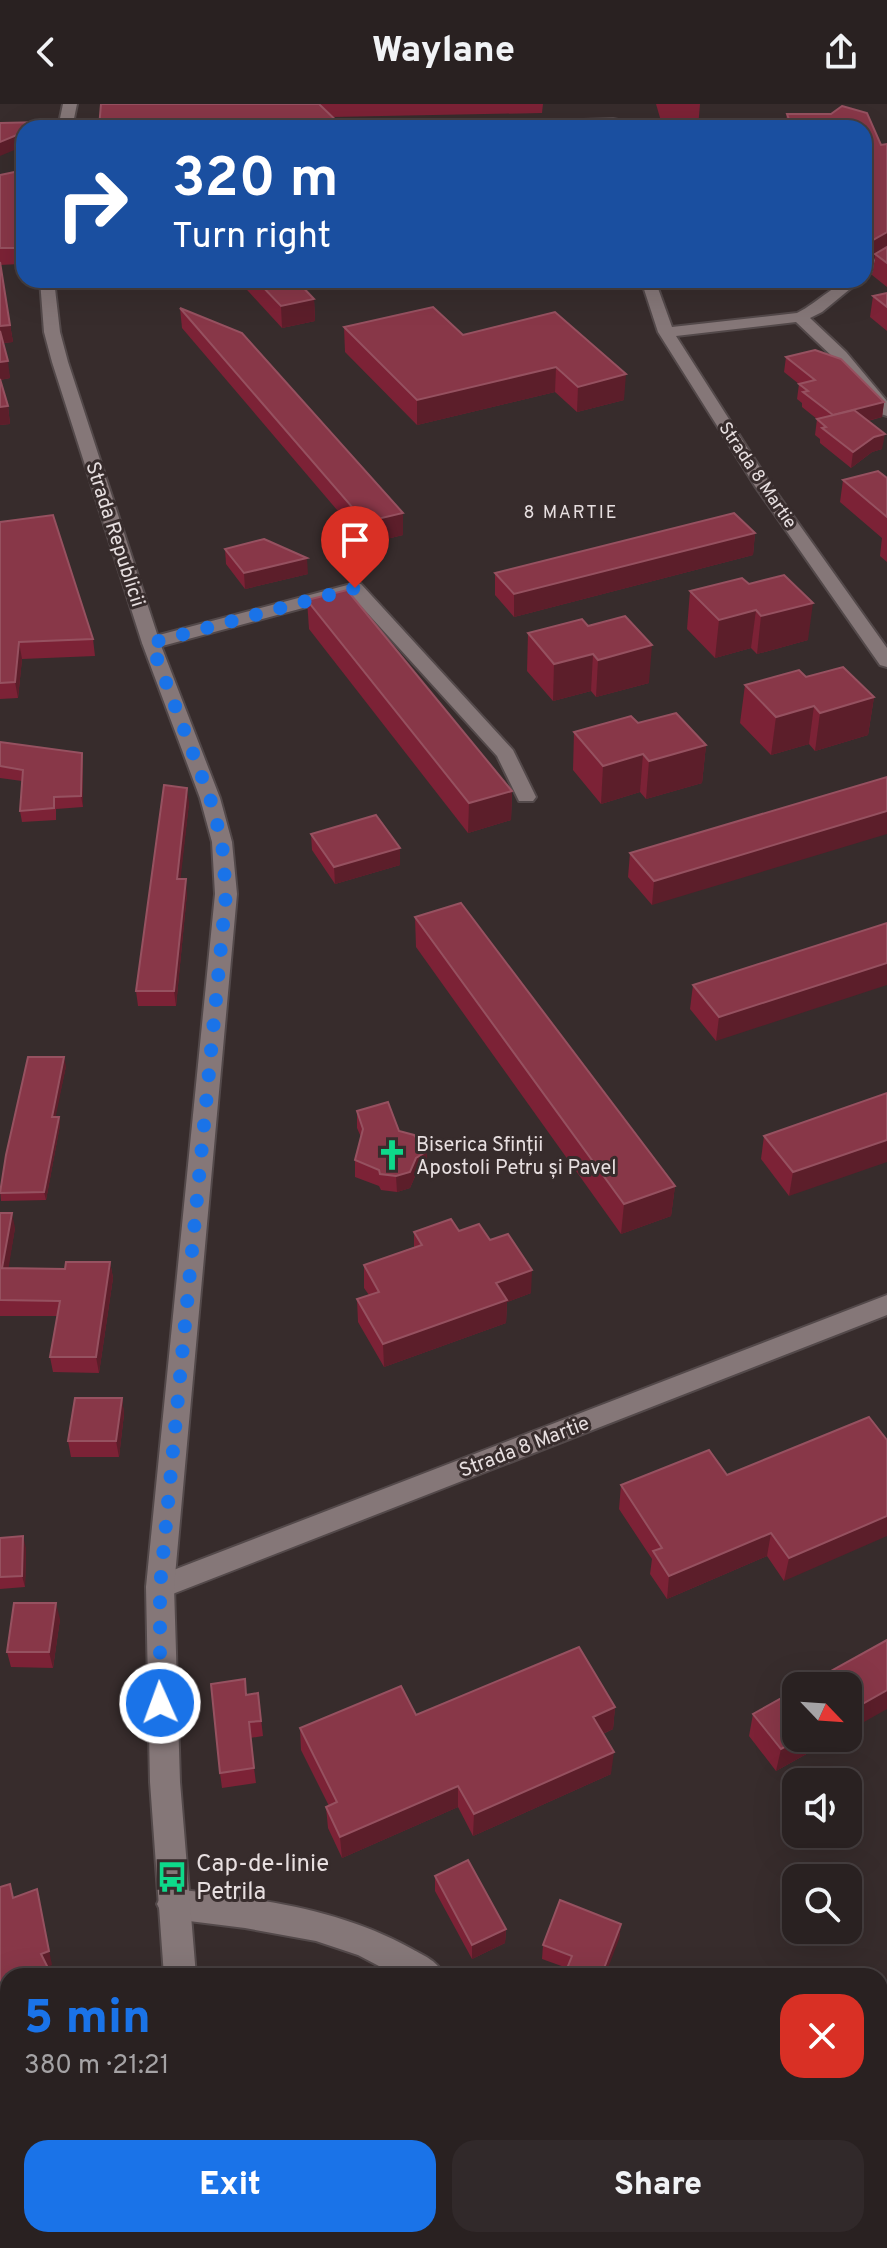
<!DOCTYPE html>
<meta charset="utf-8">
<style>
body{margin:0;font-family:Overpass,sans-serif;background:#31292a;color:#f1f3f6;height:100vh;display:flex;flex-direction:column;font-size:30px;white-space:nowrap}
*{box-sizing:border-box;margin:0}
p{font-size:26px;color:#a5a3a5}
.icon{flex:none;width:44px;height:44px;fill:none;stroke:currentColor;stroke-width:2;stroke-linecap:round;stroke-linejoin:round}
.map{position:relative;flex:1;overflow:hidden}
.sheet{position:absolute;left:0px;top:1864px;width:888px;height:280px;display:flex;flex-direction:column;background:#292121;border-radius:24px 24px 0 0;box-shadow:0 8px 32px #0002,0 0 0 2px #453e3f}
.sheet>*{flex:none}
.banner{position:absolute;left:16px;top:16px;width:856px;height:168px;border-radius:24px;box-shadow:0 8px 32px #0002,0 0 0 2px #453e3f;background:#1a4fa0;color:#fff;overflow:hidden}
.needle{width:52px;rotate:115deg}
.buttons{position:absolute;left:782px;top:1568px;display:grid;gap:16px}
.buttons a{display:grid;place-items:center;width:80px;height:80px;border-radius:16px;background:#292121;box-shadow:0 8px 32px #0002,0 0 0 2px #453e3f;font-size:40px}
.pin{position:absolute;display:grid;place-items:center;width:68px;height:68px;color:#fff;margin:-82px -34px;border-radius:50% 50% 50% 0;rotate:-45deg;box-shadow:0 0 8px #0007}
.pin .icon{rotate:45deg}
.me{position:absolute;width:88px;margin:-44px;rotate:358deg;stroke-linejoin:round;filter:drop-shadow(0 0 6px #0008)}
.turn{display:flex;align-items:center;gap:28px;height:168px;padding:0 24px;font-size:36px}
.turn .icon{width:104px;height:104px;stroke-width:2.5}
.turn b{display:block;font-size:56px;line-height:68px}
.round{display:grid;place-items:center;flex:none;width:84px;height:84px;border-radius:24px;background:#31292a}
.headline{display:flex;align-items:center;justify-content:space-between;height:136px;padding:0 24px}
h1{font-size:48px;font-weight:800;line-height:60px;color:#1a73e8}
.primary-button{display:flex;gap:16px;margin-top:auto;padding:16px 24px}
.primary-button a{flex:1;height:92px;border-radius:24px;background:#1a73e8;color:#fff;font-size:32px;font-weight:800;line-height:92px;text-align:center}
.primary-button a+a{background:#31292a;color:#f1f3f6}
header{display:flex;justify-content:space-between;align-items:center;height:104px;padding:0 24px;background:#292121;font-size:36px;font-weight:800}
.map>svg:first-child{display:block}
.lines{fill:none;stroke-linecap:round;stroke-linejoin:round}
.street-casing{stroke:#53494a;stroke-width:4}
.secondary-casing{stroke:#53494a;stroke-width:4}
.street{fill:#857778;fill-rule:evenodd}
.secondary{fill:#857778;fill-rule:evenodd}
.wall{fill:#7c2236}
.shaded-wall{fill:#5c1e2a}
.building{fill:#883748;stroke:#965160;stroke-width:2}
.route{stroke:#1a73e8;stroke-width:14;stroke-dasharray:0 25.2}
.labels{text-anchor:middle;stroke-width:6;stroke-linejoin:round;paint-order:stroke}
.far-street-label{font-size:18px;fill:#e7dfe0;stroke:#372c2c}
.far-neighbourhood-label{font-size:18px;letter-spacing:2px;fill:#e7dfe0;stroke:#372c2c}
.street-label{font-size:20px;fill:#e7dfe0;stroke:#372c2c}
.poi-label{font-size:20px;fill:#e7dfe0;stroke:#372c2c;text-anchor:start}
.near-poi-label{font-size:24px;fill:#e7dfe0;stroke:#372c2c;text-anchor:start}
</style>
<header><svg class="icon" aria-label="back" viewBox="0 0 24 24"><path d="M15 5l-7 7 7 7"/></svg>Waylane<svg class="icon" aria-label="share" viewBox="0 0 24 24"><path d="M12 15V3M7 8l5-5 5 5M5 13v7h14v-7"/></svg></header>
<div class="map">
<svg width="887" height="2144" viewBox="0 0 887 2144">
<rect width="100%" height="100%" fill="#372c2c"/>
<g class="lines">
<defs>
<g id="street">
<path d="M 613,15 L 618,16 L 618,22 L 454,24 L 461,20 Z"/>
<path d="M 887,148 L 887,159 L 864,173 L 864,162 Z"/>
<path d="M 641,176 L 655,176 L 672,223 L 797,209 C 820,198 835,176 861,176 L 822,208 L 810,214 L 846,248 L 887,297 L 887,312 L 881,310 L 834,254 L 796,218 L 676,232 L 771,381 L 887,544 L 887,563 L 880,561 L 755,382 L 658,228 Z"/>
<path d="M 355,479 L 361,480 L 513,646 L 536,693 L 533,697 L 519,697 L 497,652 L 351,491 L 151,545 L 142,539 L 144,535 Z"/>
<path d="M 887,1191 L 887,1211 L 170,1491 L 160,1495 L 150,1491 L 146,1483 L 150,1475 Z"/>
<path d="M 173,1785 C 255,1794 339,1804 412,1845 C 426,1853 438,1857 444,1872 L 398,1872 L 358,1851 L 316,1837 L 245,1824 L 173,1815 L 162,1810 L 157,1800 L 162,1790 Z"/>
<path d="M 0,2014 L 8,2017 L 8,2065 L 0,2062 Z"/>
<path d="M 34,2136 L 70,2136 L 73,2144 L 37,2144 Z"/>
<path d="M 773,2136 L 814,2136 L 817,2144 L 776,2144 Z"/>
</g>
<g id="secondary">
<path d="M 63,0 L 77,0 L 72,24 L 58,24 Z"/>
<path d="M 40,176 L 54,176 L 60,228 L 68,258 L 160,539 L 220,694 L 232,738 L 237,790 L 174,1483 L 180,1678 L 196,1872 L 164,1872 L 150,1678 L 146,1483 L 215,790 L 212,738 L 200,694 L 142,539 L 52,258 L 44,228 Z"/>
<path d="M 185,2136 L 219,2136 L 220,2144 L 186,2144 Z"/>
</g>
</defs>
<use href="#street" class="street-casing"/>
<use href="#secondary" class="secondary-casing"/>
<use href="#street" class="street"/>
<use href="#secondary" class="secondary"/>
</g>
<g class="wall">
<path d="M 101,0 L 543,0 L 542,9 L 332,13 Z"/>
<path d="M 656,0 L 700,0 L 698,24 L 663,24 Z"/>
<path d="M 842,2 L 867,9 L 881,41 L 887,40 L 887,183 L 872,171 L 875,154 L 864,160 L 864,24 L 785,24 L 787,10 L 831,10 Z"/>
<path d="M 24,66 L 24,112 L 20,160 L 0,161 L 13,238 L 3,239 L 10,274 L 0,276 L 8,302 L 10,320 L 0,321 L 0,71 Z"/>
<path d="M 238,176 L 296,176 L 314,195 L 315,217 L 282,224 Z"/>
<path d="M 887,189 L 887,227 L 870,213 L 873,192 Z"/>
<path d="M 180,204 L 403,409 L 403,431 L 366,440 L 182,224 Z"/>
<path d="M 555,208 L 624,296 L 577,308 L 555,288 L 417,321 L 345,248 L 344,223 L 463,231 Z"/>
<path d="M 786,253 L 884,298 L 882,313 L 868,317 L 882,345 L 872,348 L 851,364 L 820,339 L 820,335 L 815,331 L 817,315 L 802,303 L 802,299 L 797,295 L 799,280 L 784,268 Z"/>
<path d="M 887,374 L 887,458 L 880,452 L 882,434 L 840,398 L 843,376 Z"/>
<path d="M 0,418 L 93,535 L 95,552 L 22,555 L 18,594 L 0,595 Z"/>
<path d="M 755,429 L 753,451 L 514,513 L 495,491 L 495,469 Z"/>
<path d="M 225,445 L 308,470 L 245,485 L 226,460 Z"/>
<path d="M 749,480 L 808,536 L 757,550 L 751,544 L 715,554 L 687,525 L 690,487 Z"/>
<path d="M 307,496 L 512,687 L 511,716 L 468,729 L 309,525 Z"/>
<path d="M 582,515 L 649,579 L 596,593 L 591,587 L 553,597 L 527,567 L 528,529 Z"/>
<path d="M 806,573 L 874,593 L 868,631 L 815,647 L 809,640 L 771,651 L 740,619 L 745,581 Z"/>
<path d="M 638,619 L 706,641 L 702,679 L 646,695 L 640,688 L 601,700 L 573,666 L 574,628 Z"/>
<path d="M 0,638 L 83,661 L 83,703 L 56,705 L 56,716 L 22,718 L 20,707 L 22,677 L 0,674 Z"/>
<path d="M 887,673 L 652,801 L 628,773 L 630,749 Z"/>
<path d="M 189,699 L 180,775 L 187,789 L 176,902 L 138,902 L 136,887 Z"/>
<path d="M 311,730 L 400,761 L 335,780 L 312,746 Z"/>
<path d="M 415,813 L 675,1082 L 671,1112 L 621,1130 L 416,843 Z"/>
<path d="M 887,819 L 716,937 L 690,905 L 693,881 Z"/>
<path d="M 66,962 L 55,1013 L 59,1013 L 60,1021 L 46,1096 L 1,1097 L 0,1085 Z"/>
<path d="M 887,989 L 789,1092 L 761,1055 L 764,1032 Z"/>
<path d="M 357,1007 L 399,1027 L 427,1047 L 427,1064 L 416,1070 L 410,1084 L 397,1088 L 381,1086 L 379,1082 L 355,1073 L 355,1056 L 361,1033 L 357,1024 Z"/>
<path d="M 0,1109 L 15,1124 L 8,1164 L 65,1165 L 110,1158 L 113,1174 L 99,1269 L 53,1268 L 50,1253 L 57,1212 L 0,1212 Z"/>
<path d="M 459,1127 L 490,1136 L 531,1189 L 507,1198 L 506,1219 L 384,1263 L 358,1218 L 357,1195 L 369,1191 L 364,1184 L 364,1161 L 414,1143 L 414,1128 Z"/>
<path d="M 122,1294 L 124,1310 L 119,1353 L 71,1353 L 68,1337 Z"/>
<path d="M 869,1313 L 784,1477 L 767,1452 L 667,1495 L 650,1470 L 652,1455 L 619,1405 L 621,1381 L 727,1371 Z"/>
<path d="M 0,1434 L 26,1444 L 25,1483 L 0,1485 Z"/>
<path d="M 60,1515 L 53,1564 L 11,1563 L 7,1548 Z"/>
<path d="M 258,1589 L 263,1632 L 250,1634 L 256,1679 L 222,1684 L 220,1669 L 247,1591 Z"/>
<path d="M 615,1603 L 613,1625 L 603,1630 L 611,1670 L 473,1732 L 458,1703 L 342,1754 L 328,1724 L 326,1703 L 329,1702 L 301,1646 L 300,1624 L 416,1611 Z"/>
<path d="M 753,1610 L 796,1634 L 835,1634 L 776,1667 L 749,1632 Z"/>
<path d="M 435,1772 L 506,1825 L 505,1839 L 472,1855 L 435,1787 Z"/>
<path d="M 621,1820 L 619,1835 L 567,1864 L 542,1855 L 543,1841 Z"/>
</g>
<g class="shaded-wall">
<path d="M 24,28 L 24,42 L 0,52 L 0,38 Z"/>
<path d="M 24,70 L 24,112 L 20,160 L 18,144 Z"/>
<path d="M 887,128 L 887,147 L 875,150 L 875,154 L 864,160 L 864,141 Z"/>
<path d="M 314,195 L 315,217 L 282,224 L 281,202 Z"/>
<path d="M 10,221 L 13,238 L 1,239 L 0,222 Z"/>
<path d="M 8,257 L 10,274 L 0,276 L 0,258 Z"/>
<path d="M 556,263 L 555,288 L 417,321 L 417,296 Z"/>
<path d="M 626,270 L 624,296 L 577,308 L 578,283 Z"/>
<path d="M 884,298 L 882,313 L 831,326 L 833,311 Z"/>
<path d="M 8,302 L 10,320 L 0,321 L 0,303 Z"/>
<path d="M 885,330 L 882,345 L 872,348 L 851,364 L 853,348 L 874,333 Z"/>
<path d="M 403,409 L 403,431 L 366,440 L 365,418 Z"/>
<path d="M 755,429 L 753,451 L 514,513 L 514,490 Z"/>
<path d="M 307,454 L 308,470 L 245,485 L 244,469 Z"/>
<path d="M 813,499 L 808,536 L 757,550 L 761,512 Z"/>
<path d="M 756,506 L 751,544 L 715,554 L 719,516 Z"/>
<path d="M 19,538 L 22,555 L 18,594 L 15,578 Z"/>
<path d="M 652,541 L 649,579 L 596,593 L 598,556 Z"/>
<path d="M 593,550 L 591,587 L 553,597 L 554,560 Z"/>
<path d="M 874,593 L 868,631 L 815,647 L 820,609 Z"/>
<path d="M 814,602 L 809,640 L 771,651 L 776,613 Z"/>
<path d="M 706,641 L 702,679 L 646,695 L 649,657 Z"/>
<path d="M 82,649 L 83,661 L 83,703 L 81,692 Z"/>
<path d="M 643,650 L 640,688 L 601,700 L 603,662 Z"/>
<path d="M 187,684 L 189,699 L 179,789 L 177,775 Z"/>
<path d="M 512,687 L 511,716 L 468,729 L 469,699 Z"/>
<path d="M 887,707 L 887,730 L 652,801 L 654,777 Z"/>
<path d="M 400,744 L 400,761 L 335,780 L 334,763 Z"/>
<path d="M 186,775 L 187,789 L 176,902 L 174,887 Z"/>
<path d="M 887,859 L 887,881 L 716,937 L 719,913 Z"/>
<path d="M 64,953 L 66,962 L 54,1021 L 52,1013 Z"/>
<path d="M 59,1013 L 60,1021 L 46,1096 L 44,1088 Z"/>
<path d="M 887,1036 L 887,1058 L 789,1092 L 793,1068 Z"/>
<path d="M 427,1047 L 427,1064 L 416,1070 L 410,1084 L 397,1088 L 396,1072 L 416,1054 Z"/>
<path d="M 675,1082 L 671,1112 L 621,1130 L 624,1100 Z"/>
<path d="M 12,1109 L 15,1124 L 6,1180 L 2,1164 Z"/>
<path d="M 110,1158 L 113,1174 L 99,1269 L 96,1253 Z"/>
<path d="M 532,1166 L 531,1189 L 507,1198 L 506,1219 L 384,1263 L 383,1240 L 496,1179 Z"/>
<path d="M 122,1294 L 124,1310 L 119,1353 L 116,1337 Z"/>
<path d="M 887,1412 L 887,1432 L 784,1477 L 789,1454 Z"/>
<path d="M 771,1429 L 767,1452 L 667,1495 L 669,1472 Z"/>
<path d="M 23,1432 L 26,1444 L 25,1483 L 22,1472 Z"/>
<path d="M 56,1499 L 60,1515 L 53,1564 L 49,1548 Z"/>
<path d="M 887,1586 L 887,1605 L 848,1627 L 848,1608 Z"/>
<path d="M 615,1603 L 613,1625 L 591,1635 L 593,1613 Z"/>
<path d="M 801,1634 L 835,1634 L 776,1667 L 781,1645 Z"/>
<path d="M 614,1648 L 611,1670 L 473,1732 L 474,1710 Z"/>
<path d="M 458,1682 L 458,1703 L 342,1754 L 340,1733 Z"/>
<path d="M 37,1785 L 52,1861 L 45,1864 L 41,1850 Z"/>
<path d="M 621,1820 L 619,1835 L 605,1872 L 601,1872 Z"/>
<path d="M 506,1825 L 505,1839 L 472,1855 L 472,1841 Z"/>
</g>
<g class="building">
<path d="M 101,0 L 319,0 L 344,24 L 99,24 Z"/>
<path d="M 842,2 L 867,9 L 881,41 L 887,40 L 887,128 L 864,141 L 864,24 L 792,24 L 787,10 L 831,10 Z"/>
<path d="M 44,18 L 44,20 L 34,24 L 24,24 L 24,28 L 0,38 L 0,19 Z"/>
<path d="M 513,20 L 517,24 L 493,24 Z"/>
<path d="M 24,66 L 18,144 L 0,144 L 0,71 Z"/>
<path d="M 887,143 L 887,159 L 875,150 Z"/>
<path d="M 0,158 L 10,221 L 0,222 Z"/>
<path d="M 256,176 L 296,176 L 314,195 L 281,202 Z"/>
<path d="M 887,189 L 887,203 L 873,192 Z"/>
<path d="M 433,203 L 463,231 L 555,208 L 626,270 L 578,283 L 556,263 L 417,296 L 344,223 Z"/>
<path d="M 180,204 L 242,229 L 403,409 L 365,418 Z"/>
<path d="M 0,227 L 8,257 L 0,258 Z"/>
<path d="M 815,246 L 841,255 L 884,298 L 833,311 L 803,288 L 808,287 L 799,280 L 815,276 L 786,253 Z"/>
<path d="M 0,275 L 8,302 L 0,303 Z"/>
<path d="M 854,306 L 885,330 L 874,333 L 853,348 L 822,324 L 826,323 L 817,315 Z"/>
<path d="M 878,367 L 887,374 L 887,413 L 843,376 Z"/>
<path d="M 734,409 L 755,429 L 514,490 L 495,469 Z"/>
<path d="M 53,411 L 93,535 L 19,538 L 15,578 L 0,579 L 0,418 Z"/>
<path d="M 264,435 L 307,454 L 244,469 L 225,445 Z"/>
<path d="M 784,471 L 813,499 L 761,512 L 756,506 L 719,516 L 690,487 L 742,474 L 749,480 Z"/>
<path d="M 347,486 L 512,687 L 469,699 L 307,496 Z"/>
<path d="M 625,512 L 652,541 L 598,556 L 593,550 L 554,560 L 528,529 L 582,515 L 588,522 Z"/>
<path d="M 843,563 L 874,593 L 820,609 L 814,602 L 776,613 L 745,581 L 799,566 L 806,573 Z"/>
<path d="M 676,609 L 706,641 L 649,657 L 643,650 L 603,662 L 574,628 L 631,612 L 638,619 Z"/>
<path d="M 0,638 L 82,649 L 81,692 L 54,693 L 54,704 L 20,707 L 23,666 L 0,662 Z"/>
<path d="M 887,673 L 887,707 L 654,777 L 630,749 Z"/>
<path d="M 164,681 L 187,684 L 177,775 L 186,775 L 174,887 L 136,887 Z"/>
<path d="M 376,711 L 400,744 L 334,763 L 311,730 Z"/>
<path d="M 461,799 L 675,1082 L 624,1100 L 415,813 Z"/>
<path d="M 887,819 L 887,859 L 719,913 L 693,881 Z"/>
<path d="M 28,953 L 64,953 L 52,1013 L 59,1013 L 44,1088 L 0,1089 L 6,1051 Z"/>
<path d="M 887,989 L 887,1036 L 793,1068 L 764,1032 Z"/>
<path d="M 388,998 L 399,1027 L 414,1031 L 427,1047 L 416,1054 L 410,1068 L 396,1072 L 380,1070 L 379,1066 L 355,1056 L 363,1025 L 357,1007 Z"/>
<path d="M 0,1109 L 12,1109 L 2,1164 L 65,1165 L 66,1158 L 110,1158 L 96,1253 L 50,1253 L 60,1197 L 0,1196 Z"/>
<path d="M 451,1115 L 459,1127 L 479,1120 L 490,1136 L 508,1130 L 532,1166 L 496,1179 L 507,1196 L 383,1240 L 357,1195 L 379,1188 L 364,1161 L 422,1141 L 414,1128 Z"/>
<path d="M 75,1294 L 122,1294 L 116,1337 L 68,1337 Z"/>
<path d="M 869,1313 L 887,1336 L 887,1412 L 789,1454 L 771,1429 L 669,1472 L 653,1447 L 662,1444 L 621,1381 L 709,1346 L 727,1371 Z"/>
<path d="M 23,1432 L 22,1472 L 0,1473 L 0,1434 Z"/>
<path d="M 14,1499 L 56,1499 L 49,1548 L 7,1548 Z"/>
<path d="M 887,1536 L 887,1586 L 848,1608 L 848,1582 L 804,1582 Z"/>
<path d="M 579,1543 L 615,1603 L 593,1613 L 614,1648 L 474,1710 L 458,1682 L 340,1733 L 326,1703 L 337,1698 L 300,1624 L 401,1582 L 416,1611 Z"/>
<path d="M 245,1575 L 246,1591 L 258,1589 L 261,1617 L 249,1618 L 254,1664 L 220,1669 L 211,1580 Z"/>
<path d="M 796,1586 L 796,1634 L 801,1634 L 781,1645 L 753,1610 Z"/>
<path d="M 468,1756 L 506,1825 L 472,1841 L 435,1772 Z"/>
<path d="M 10,1780 L 13,1794 L 37,1785 L 49,1847 L 41,1850 L 52,1872 L 8,1872 L 8,1989 L 0,1972 L 0,1783 Z"/>
<path d="M 560,1796 L 621,1820 L 601,1872 L 564,1872 L 572,1852 L 543,1841 Z"/>
<path d="M 880,1963 L 887,1966 L 887,2006 L 880,2028 Z"/>
<path d="M 659,2136 L 691,2136 L 689,2144 L 657,2144 Z"/>
</g>
<g class="lines">
<path class="route" d="M 160,1599 L 160,1483 L 226,790 L 222,738 L 210,694 L 151,539 L 355,484"/>
</g>
<defs>
<symbol id="church-bare" viewBox="-9 -9 18 18"><path d="M-1.2-6h2.4v3.5h3.3v2.4h-3.3V6h-2.4V-.1h-3.3v-2.4h3.3Z" fill="#0ed98a" stroke="#372c2c" stroke-width="2.5" paint-order="stroke"/></symbol>
<symbol id="bus-bare" viewBox="-9 -9 18 18"><path d="M-5-6H5V4H4V6H2V4H-2V6H-4V4H-5ZM-3.5-4V0h7V-4ZM-3.5 1.2v1.5H-2V1.2ZM2 1.2v1.5H3.5V1.2Z" fill="#0ed98a" stroke="#372c2c" stroke-width="2.5" paint-order="stroke"/></symbol>
</defs>
<g fill-rule="evenodd">
<use href="#church-bare" x="370" y="1029" width="44" height="44"/>
<use href="#bus-bare" x="150" y="1751" width="44" height="44"/>
</g>
<g class="labels">
<g class="far-street-label">
<text transform="translate(758 371) rotate(56)" y="6">Strada 8 Martie</text>
</g>
<g class="far-neighbourhood-label">
<text x="571" y="414">8 MARTIE</text>
</g>
<g class="street-label">
<text transform="translate(116 430) rotate(72)" y="7">Strada Republicii</text>
<text transform="translate(524 1342) rotate(-21)" y="7">Strada 8 Martie</text>
</g>
<g class="poi-label">
<text x="416" y="1047">Biserica Sfinții<tspan x="416" dy="23">Apostoli Petru și Pavel</tspan></text>
</g>
<g class="near-poi-label">
<text x="196" y="1767">Cap-de-linie<tspan x="196" dy="28">Petrila</tspan></text>
</g>
</g>
</svg>
<div class="buttons">
<a><svg class="needle" viewBox="-14 -14 28 28"><path d="M0-13l5 13h-10z" fill="#e53935"/><path d="M0 13l5-13h-10z" fill="#a5a3a5"/></svg></a>
<a><svg class="icon" aria-label="sound" viewBox="0 0 24 24"><path d="M4 9h4l5-4v14l-5-4H4zM17 9q2 3 0 6"/></svg></a>
<a><svg class="icon" aria-label="search" viewBox="0 0 24 24"><circle cx="10" cy="10" r="6"/><path d="M15 15l6 6"/></svg></a>
</div>
<div class="pin" style="left:355px;top:484px;background:#d93025"><svg class="icon" aria-label="arrive" viewBox="0 0 24 24"><path d="M6 21V4h12l-3 4 3 4H6"/></svg></div>
<svg class="me" style="left:160px;top:1599px" viewBox="-20 -20 40 40"><circle r="17" fill="#1a73e8" stroke="#fff" stroke-width="3"/><path d="M0-11L8 9 0 5-8 9z" fill="#fff"/></svg>
<div class="banner">
<div class="turn"><svg class="icon" aria-label="right" viewBox="0 0 24 24"><path d="M7 20v-9h11M14 6l5 5-5 5"/></svg><div><b>320 m</b>Turn right</div></div>
</div>
<section class="sheet">
<div class="headline"><div><h1>5 min</h1><p>380 m · 21:21</p></div><a class="round" style="background:#d93025;color:#fff"><svg class="icon" aria-label="close" viewBox="0 0 24 24"><path d="M6 6l12 12M18 6L6 18"/></svg></a></div>
<div class="primary-button"><a>Exit</a><a>Share</a></div>
</section>
</div>
